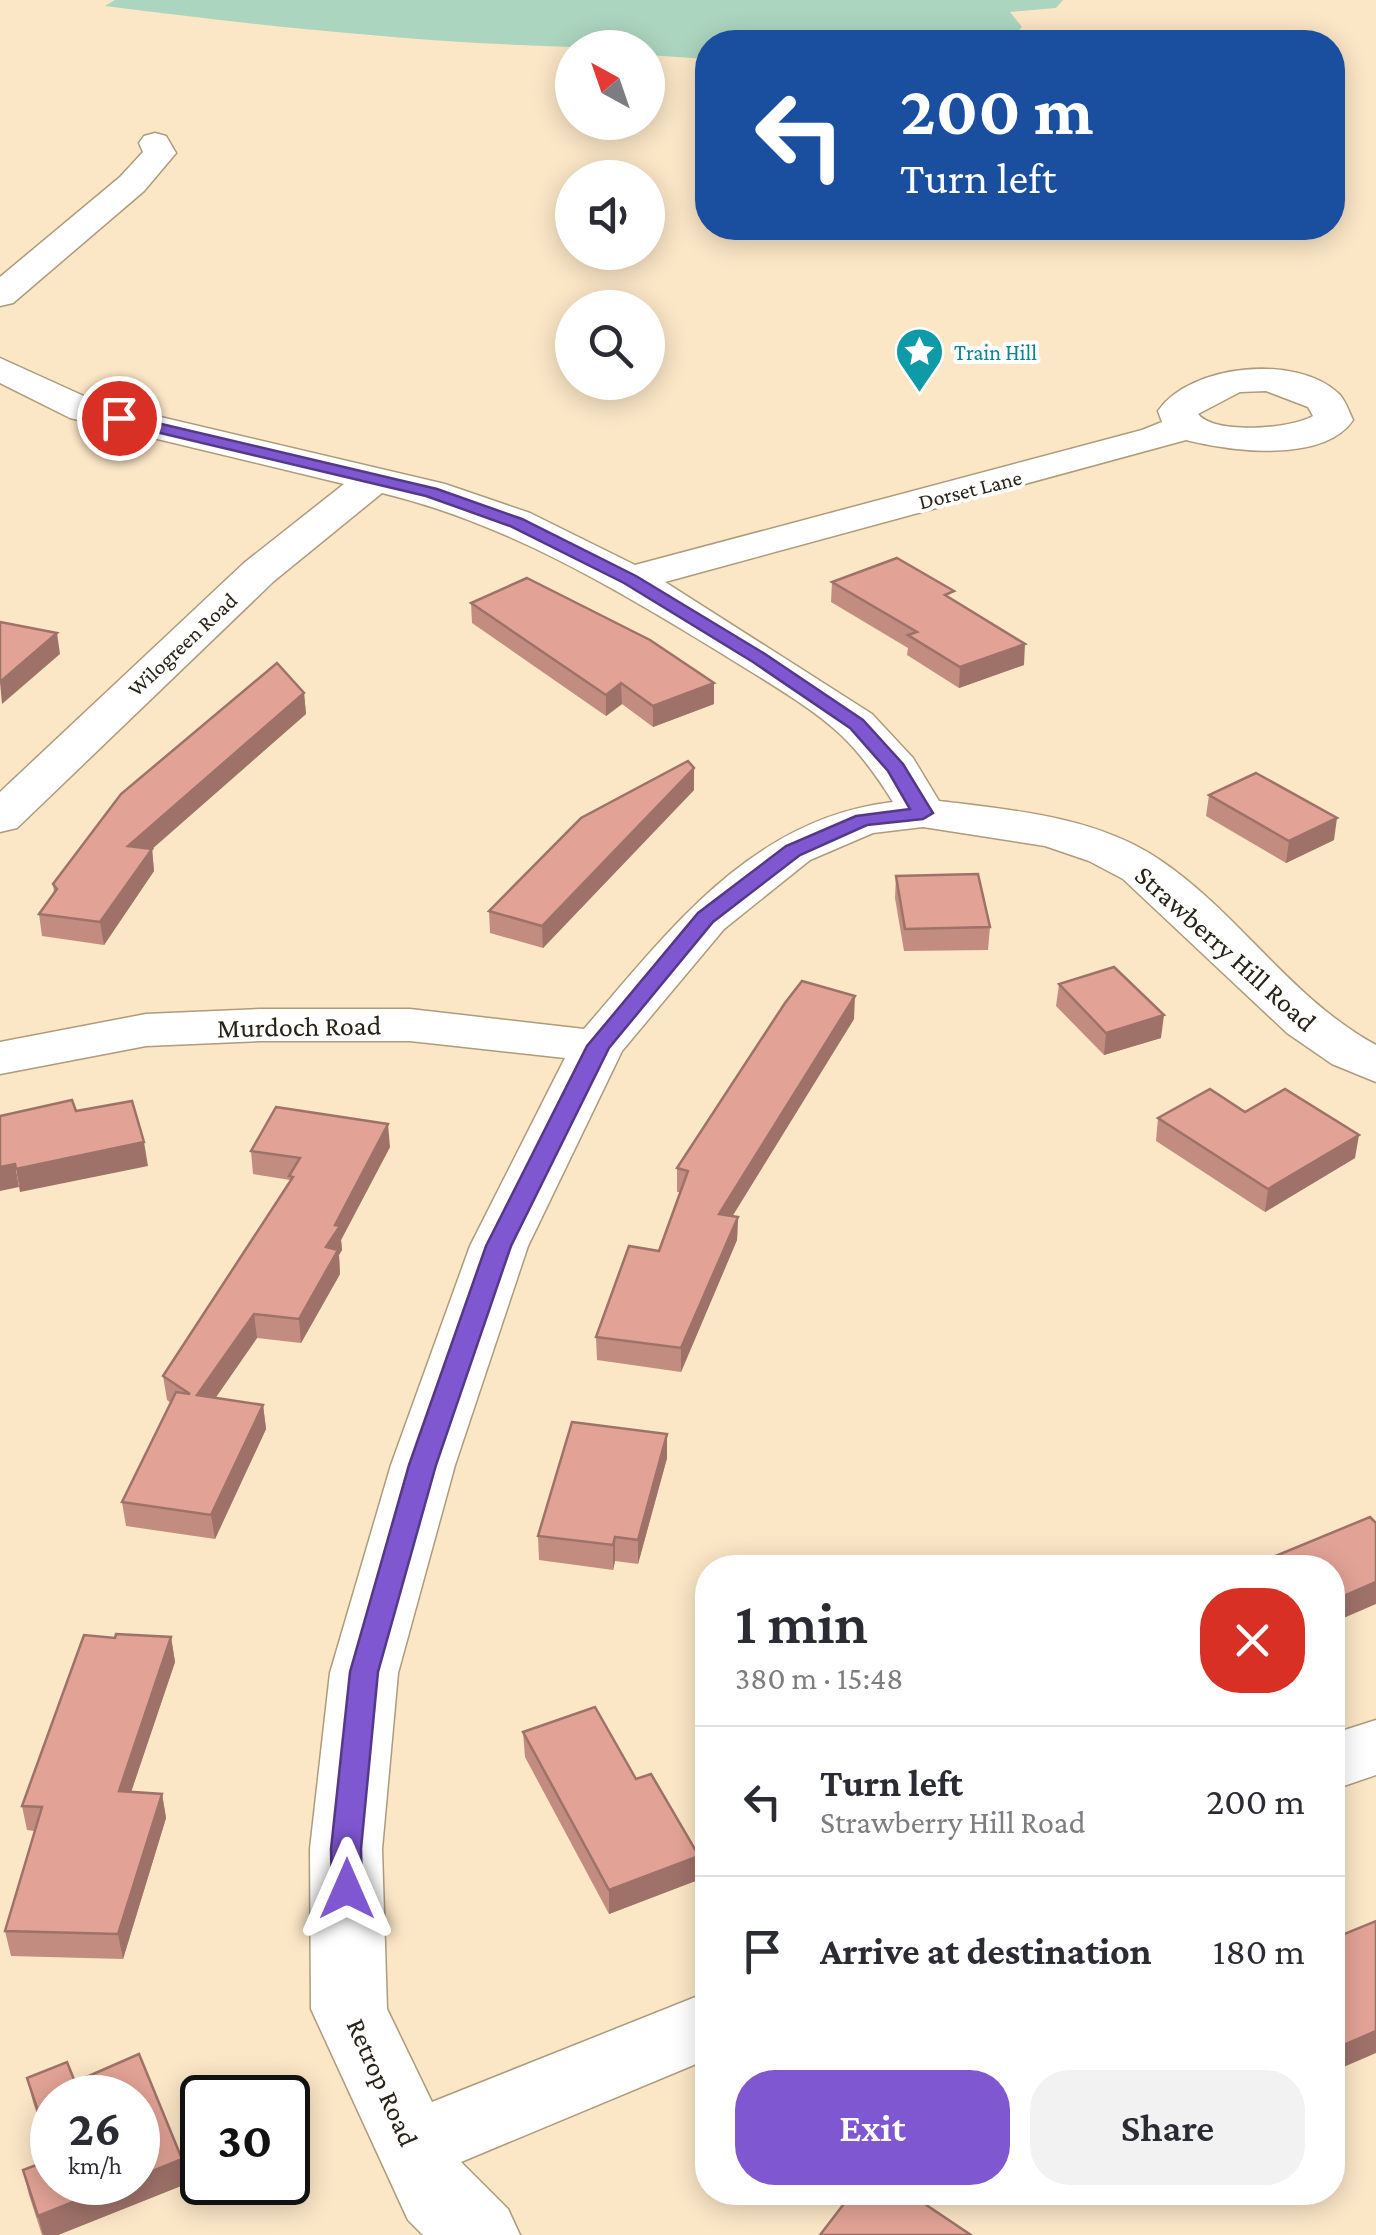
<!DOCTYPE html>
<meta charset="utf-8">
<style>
body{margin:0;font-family:"Crimson Pro",serif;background:#f2f2f3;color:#2b2b33;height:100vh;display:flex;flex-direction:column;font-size:38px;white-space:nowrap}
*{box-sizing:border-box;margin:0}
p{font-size:32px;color:#7c7c81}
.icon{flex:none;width:55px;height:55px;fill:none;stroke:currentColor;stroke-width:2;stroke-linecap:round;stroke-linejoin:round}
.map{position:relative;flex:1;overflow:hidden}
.sheet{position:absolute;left:695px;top:1555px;width:650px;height:650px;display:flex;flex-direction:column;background:#fff;border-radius:40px;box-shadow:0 5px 25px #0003}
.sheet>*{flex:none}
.hud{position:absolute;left:695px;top:30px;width:650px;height:210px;border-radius:40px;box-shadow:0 5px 25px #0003;background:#1a4fa0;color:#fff;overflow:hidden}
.needle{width:65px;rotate:320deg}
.tools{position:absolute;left:555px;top:30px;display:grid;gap:20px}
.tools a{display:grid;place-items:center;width:110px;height:110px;border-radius:50%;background:#fff;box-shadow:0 5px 25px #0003;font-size:50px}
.speed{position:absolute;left:30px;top:2075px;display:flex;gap:20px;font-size:50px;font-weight:700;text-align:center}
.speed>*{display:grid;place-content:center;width:130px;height:130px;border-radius:50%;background:#fff;box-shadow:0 5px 25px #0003;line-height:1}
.speed small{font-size:25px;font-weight:400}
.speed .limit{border:5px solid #111;border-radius:15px;background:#fff;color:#111}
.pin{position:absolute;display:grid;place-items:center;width:85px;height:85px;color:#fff;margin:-42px;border:5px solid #fff;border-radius:50%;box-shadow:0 2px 10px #0007}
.me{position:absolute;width:110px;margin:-55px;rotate:0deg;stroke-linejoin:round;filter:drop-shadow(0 0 8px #0008)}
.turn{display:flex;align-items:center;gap:35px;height:210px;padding:0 40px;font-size:45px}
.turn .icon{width:130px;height:130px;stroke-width:2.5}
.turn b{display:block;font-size:70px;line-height:85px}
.round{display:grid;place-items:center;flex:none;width:105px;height:105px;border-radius:40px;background:#f2f2f3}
.head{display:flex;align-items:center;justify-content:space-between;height:170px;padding:0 40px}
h1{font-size:60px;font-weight:600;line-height:75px}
.button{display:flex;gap:20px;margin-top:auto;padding:20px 40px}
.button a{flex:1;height:115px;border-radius:40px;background:#7f57d1;color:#fff;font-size:40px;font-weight:600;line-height:115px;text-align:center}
.button a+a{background:#f2f2f3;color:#2b2b33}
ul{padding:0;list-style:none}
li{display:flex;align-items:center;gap:30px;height:150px;padding:0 40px;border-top:2px solid #e1e1e2}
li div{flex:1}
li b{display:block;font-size:38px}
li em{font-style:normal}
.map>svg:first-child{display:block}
.green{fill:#acd5bf}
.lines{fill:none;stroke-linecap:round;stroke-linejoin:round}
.minor-casing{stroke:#ae9b7c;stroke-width:3}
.minor{fill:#fff;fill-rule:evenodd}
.wall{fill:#c28c81;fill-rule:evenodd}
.shaded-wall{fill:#9e7269}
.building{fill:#e2a396;stroke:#9e7269;stroke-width:2.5}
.route{fill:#7f57d1;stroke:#533988;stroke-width:2.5}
.labels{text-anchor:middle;stroke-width:8;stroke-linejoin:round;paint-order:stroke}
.far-culture-label{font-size:22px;fill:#0d838f;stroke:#fff;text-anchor:start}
.far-street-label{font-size:22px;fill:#292216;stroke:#fff}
.street-label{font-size:28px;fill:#292216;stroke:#fff}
</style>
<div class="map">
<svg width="1376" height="2235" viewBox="0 0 1376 2235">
<rect width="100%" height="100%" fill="#fbe6c6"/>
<path class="green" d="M 115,0 L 1063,0 L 1056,8 L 1010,12 L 1022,27 L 1008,42 L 708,42 L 707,59 L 648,55 L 648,48 C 468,48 286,29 105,6 Z"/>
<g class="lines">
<defs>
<g id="minor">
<path d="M 155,133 L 166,136 L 176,153 L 144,191 L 13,303 L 0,306 L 0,277 L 120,177 L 143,152 L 139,143 L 144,136 Z"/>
<path d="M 0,358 L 97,402 L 445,484 L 530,513 L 635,565 L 1142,430 L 1162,422 L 1158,411 C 1190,364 1296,354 1338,393 C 1345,399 1349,412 1353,420 C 1323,464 1230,451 1186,440 L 665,582 L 872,714 L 913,758 L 939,801 C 1013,810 1097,817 1160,860 C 1239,913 1291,999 1376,1045 L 1376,1082 L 1332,1064 L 1287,1033 L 1123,879 L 1089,861 L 1045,846 L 923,827 L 873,833 L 810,860 L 724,929 L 622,1051 L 528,1246 L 455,1465 L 398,1673 L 382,1849 L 387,2009 L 432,2102 L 708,1992 L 708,2059 L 461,2162 L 508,2209 L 520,2235 L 423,2235 L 408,2220 L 311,2009 L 310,1849 L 330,1673 L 391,1465 L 470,1246 L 565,1058 L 410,1041 L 260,1041 L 146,1046 L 0,1074 L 0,1042 L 146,1014 L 260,1009 L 410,1009 L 584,1029 C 670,929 753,818 893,802 C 878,778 862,755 841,735 C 809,705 759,677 721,653 C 613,587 506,523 382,493 L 274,581 L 17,828 L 0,832 L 0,792 L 244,563 L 344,484 L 70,418 L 0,383 ZM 1266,391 L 1308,407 L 1313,416 C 1291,429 1214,435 1198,414 L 1240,392 Z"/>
<path d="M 1376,1720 L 1376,1775 L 1332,1790 L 1332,1734 Z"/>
</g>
</defs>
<use href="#minor" class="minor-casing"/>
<use href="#minor" class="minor"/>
</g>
<g class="wall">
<path d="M 832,582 L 954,600 L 1024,665 L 959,688 L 907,655 L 908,648 L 831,602 Z"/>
<path d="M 471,603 L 714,704 L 653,727 L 622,704 L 606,716 L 472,623 Z"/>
<path d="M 304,693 L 306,714 L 152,849 L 154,871 L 104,945 L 42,936 L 39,914 L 54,893 L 53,884 Z"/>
<path d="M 694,768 L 694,790 L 543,948 L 490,933 L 489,911 Z"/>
<path d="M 1209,795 L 1334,840 L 1286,863 L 1206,816 Z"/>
<path d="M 896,876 L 990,927 L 988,950 L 904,951 L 895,898 Z"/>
<path d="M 1059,984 L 1161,1038 L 1104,1055 L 1056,1006 Z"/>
<path d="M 854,1019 L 732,1216 L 738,1217 L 737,1240 L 681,1372 L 597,1360 L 596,1337 L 659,1251 L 680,1192 L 677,1192 L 677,1168 Z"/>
<path d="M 1158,1118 L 1355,1158 L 1265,1212 L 1156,1141 Z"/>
<path d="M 390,1147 L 341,1240 L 342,1250 L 339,1255 L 340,1274 L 301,1343 L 257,1338 L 215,1398 L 263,1405 L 266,1429 L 215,1539 L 126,1526 L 122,1502 L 171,1403 L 167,1400 L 163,1376 L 290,1181 L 290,1180 L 253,1174 L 251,1151 Z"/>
<path d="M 667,1434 L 667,1458 L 638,1564 L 615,1561 L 613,1570 L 539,1560 L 538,1536 Z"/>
<path d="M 1370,1517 L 1332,1623 L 1332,1568 L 1271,1568 L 1273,1557 Z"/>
<path d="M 171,1637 L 175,1662 L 131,1792 L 162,1794 L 166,1818 L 123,1959 L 11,1956 L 5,1931 L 34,1831 L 27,1830 L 22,1806 L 115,1638 Z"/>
<path d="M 523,1732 L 636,1779 L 698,1880 L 609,1914 L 525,1757 Z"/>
<path d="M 27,2078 L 75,2082 L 186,2184 L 58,2235 L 42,2235 L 29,2195 L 23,2170 L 52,2159 L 33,2102 ZM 52,2098 L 138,2182 L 52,2182 Z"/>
</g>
<g class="shaded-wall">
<path d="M 57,633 L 60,654 L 2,704 L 0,682 Z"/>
<path d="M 1025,644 L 1024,665 L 959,688 L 960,667 Z"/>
<path d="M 621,683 L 622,704 L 606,716 L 606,695 Z"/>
<path d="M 714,683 L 714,704 L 653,727 L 653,706 Z"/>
<path d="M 304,693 L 306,714 L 152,849 L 154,871 L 104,945 L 100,922 L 128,846 Z"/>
<path d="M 694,768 L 694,790 L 543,948 L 542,926 Z"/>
<path d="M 1337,818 L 1334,840 L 1286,863 L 1289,841 Z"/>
<path d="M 855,996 L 854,1019 L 719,1238 L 719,1214 Z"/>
<path d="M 1164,1015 L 1161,1038 L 1104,1055 L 1106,1033 Z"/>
<path d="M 388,1124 L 390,1147 L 341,1240 L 342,1250 L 339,1255 L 340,1274 L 301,1343 L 299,1319 L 335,1225 Z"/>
<path d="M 1359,1135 L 1355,1158 L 1265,1212 L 1268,1189 Z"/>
<path d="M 144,1142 L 148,1166 L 20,1192 L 16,1169 Z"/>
<path d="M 15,1164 L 19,1187 L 0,1191 L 0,1167 Z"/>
<path d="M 738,1217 L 737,1240 L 681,1372 L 681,1348 Z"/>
<path d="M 254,1314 L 257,1338 L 201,1419 L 197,1395 Z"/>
<path d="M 263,1405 L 266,1429 L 215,1539 L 211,1515 Z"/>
<path d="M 667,1434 L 667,1458 L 638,1564 L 638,1540 Z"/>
<path d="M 615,1537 L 615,1561 L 613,1570 L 613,1545 Z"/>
<path d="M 1376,1582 L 1376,1604 L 1332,1623 L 1337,1599 Z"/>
<path d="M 171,1637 L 175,1662 L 123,1816 L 119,1791 Z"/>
<path d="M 162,1794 L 166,1818 L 123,1959 L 118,1934 Z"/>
<path d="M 699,1856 L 698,1880 L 609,1914 L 609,1890 Z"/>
<path d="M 1376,2031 L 1376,2053 L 1332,2072 L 1332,2050 Z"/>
<path d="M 182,2159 L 186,2184 L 58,2235 L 43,2235 L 38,2216 L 123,2182 L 138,2182 L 138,2177 Z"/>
</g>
<g class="building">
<path d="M 897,558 L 954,591 L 945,595 L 1025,644 L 960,667 L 908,635 L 917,632 L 832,582 Z"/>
<path d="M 527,578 L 650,640 L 714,683 L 653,706 L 621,683 L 606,695 L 471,603 Z"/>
<path d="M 0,622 L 57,633 L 0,682 Z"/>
<path d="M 277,663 L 304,693 L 128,846 L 152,849 L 100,922 L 39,914 L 57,889 L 53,884 L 121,794 Z"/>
<path d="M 688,761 L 694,768 L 542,926 L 489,911 L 581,818 Z"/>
<path d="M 1256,773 L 1337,818 L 1289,841 L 1209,795 Z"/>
<path d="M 978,874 L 990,927 L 905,929 L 896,876 Z"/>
<path d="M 1114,967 L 1164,1015 L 1106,1033 L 1059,984 Z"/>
<path d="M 802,981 L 855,996 L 719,1214 L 738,1217 L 681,1348 L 596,1337 L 629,1246 L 659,1251 L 688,1171 L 677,1168 L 785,1003 Z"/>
<path d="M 1210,1089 L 1245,1112 L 1285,1089 L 1359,1135 L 1268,1189 L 1158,1118 Z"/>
<path d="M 72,1100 L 76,1111 L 132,1101 L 144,1142 L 16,1169 L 15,1164 L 0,1167 L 0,1116 Z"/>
<path d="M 276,1107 L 388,1124 L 335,1225 L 340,1226 L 326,1247 L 338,1250 L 299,1319 L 254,1314 L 197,1395 L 263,1405 L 211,1515 L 122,1502 L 176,1392 L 190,1394 L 163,1376 L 293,1177 L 289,1176 L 300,1158 L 251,1151 Z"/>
<path d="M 572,1422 L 667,1434 L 638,1540 L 615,1537 L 613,1545 L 538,1536 Z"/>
<path d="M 1370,1517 L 1376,1523 L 1376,1582 L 1337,1599 L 1332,1594 L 1332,1568 L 1283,1568 L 1273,1557 Z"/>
<path d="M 116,1634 L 171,1637 L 119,1791 L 162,1794 L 118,1934 L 5,1931 L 42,1807 L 22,1806 L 84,1635 L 115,1638 Z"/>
<path d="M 595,1707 L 636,1779 L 651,1774 L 699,1856 L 609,1890 L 523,1732 Z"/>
<path d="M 1376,1921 L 1376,2031 L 1332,2050 L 1332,1939 Z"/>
<path d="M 139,2054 L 182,2159 L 138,2177 L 138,2098 L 52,2098 L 52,2153 L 27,2078 L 67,2062 L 75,2082 Z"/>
<path d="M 52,2159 L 52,2182 L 123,2182 L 38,2216 L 23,2170 Z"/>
<path d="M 853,2192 L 907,2192 L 971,2235 L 820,2235 Z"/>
</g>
<path class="route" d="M 119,414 L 437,489 L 522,519 L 636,576 L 765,654 L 863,720 L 903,764 L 933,813 L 923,819 L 867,825 L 800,855 L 713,922 L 609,1048 L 511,1246 L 436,1465 L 378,1672 L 361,1849 L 362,1889 L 358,1898 L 347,1902 L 336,1898 L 332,1889 L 331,1849 L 350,1672 L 409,1465 L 486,1246 L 587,1046 L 698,913 L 786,846 L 856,816 L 910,809 L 888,771 L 850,728 L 753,662 L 624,583 L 510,526 L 426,496 L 114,422 L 114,415 Z"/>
<defs>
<symbol id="sight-pin" viewBox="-11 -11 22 30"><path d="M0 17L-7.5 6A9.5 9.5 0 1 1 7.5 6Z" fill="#0f9aa8" stroke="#fff"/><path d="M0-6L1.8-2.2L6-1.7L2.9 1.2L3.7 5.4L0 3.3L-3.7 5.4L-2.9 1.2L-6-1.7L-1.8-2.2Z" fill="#fff"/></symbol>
</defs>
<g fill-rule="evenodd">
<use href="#sight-pin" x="892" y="324" width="55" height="75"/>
</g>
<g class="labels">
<g class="far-culture-label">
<text x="954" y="360">Train Hill</text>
</g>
<g class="far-street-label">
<text transform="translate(970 489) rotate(-14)" y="8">Dorset Lane</text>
<text transform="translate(182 644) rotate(-43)" y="8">Wilogreen Road</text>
</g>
<g class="street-label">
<text transform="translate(1226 948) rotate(42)" y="10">Strawberry Hill Road</text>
<text transform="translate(299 1026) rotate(-1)" y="10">Murdoch Road</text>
<text transform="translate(383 2082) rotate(66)" y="10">Retrop Road</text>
</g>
</g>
</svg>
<div class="tools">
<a><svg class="needle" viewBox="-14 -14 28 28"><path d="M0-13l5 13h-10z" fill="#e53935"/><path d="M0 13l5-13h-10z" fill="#7c7c81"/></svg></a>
<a><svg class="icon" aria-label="sound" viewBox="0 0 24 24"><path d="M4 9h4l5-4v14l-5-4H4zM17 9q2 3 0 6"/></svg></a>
<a><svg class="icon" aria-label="search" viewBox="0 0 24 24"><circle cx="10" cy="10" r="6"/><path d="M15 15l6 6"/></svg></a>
</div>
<div class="speed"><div>26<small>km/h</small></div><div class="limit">30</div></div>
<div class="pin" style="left:119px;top:418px;background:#d93025"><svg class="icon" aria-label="arrive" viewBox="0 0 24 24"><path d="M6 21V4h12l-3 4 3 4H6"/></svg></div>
<svg class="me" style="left:347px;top:1889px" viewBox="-20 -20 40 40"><path d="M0-17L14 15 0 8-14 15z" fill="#7f57d1" stroke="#fff" stroke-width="4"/></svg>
<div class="hud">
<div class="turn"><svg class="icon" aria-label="left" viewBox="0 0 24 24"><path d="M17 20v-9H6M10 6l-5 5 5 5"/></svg><div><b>200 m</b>Turn left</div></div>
</div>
<section class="sheet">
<div class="head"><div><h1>1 min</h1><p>380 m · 15:48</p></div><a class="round" style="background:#d93025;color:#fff"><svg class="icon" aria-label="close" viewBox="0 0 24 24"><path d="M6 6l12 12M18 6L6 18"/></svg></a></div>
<ul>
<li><svg class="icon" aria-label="left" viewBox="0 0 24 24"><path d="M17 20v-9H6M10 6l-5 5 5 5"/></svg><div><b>Turn left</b><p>Strawberry Hill Road</p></div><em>200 m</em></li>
<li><svg class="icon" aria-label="arrive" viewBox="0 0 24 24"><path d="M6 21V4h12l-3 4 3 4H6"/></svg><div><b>Arrive at destination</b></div><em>180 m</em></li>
</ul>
<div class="button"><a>Exit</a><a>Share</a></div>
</section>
</div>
